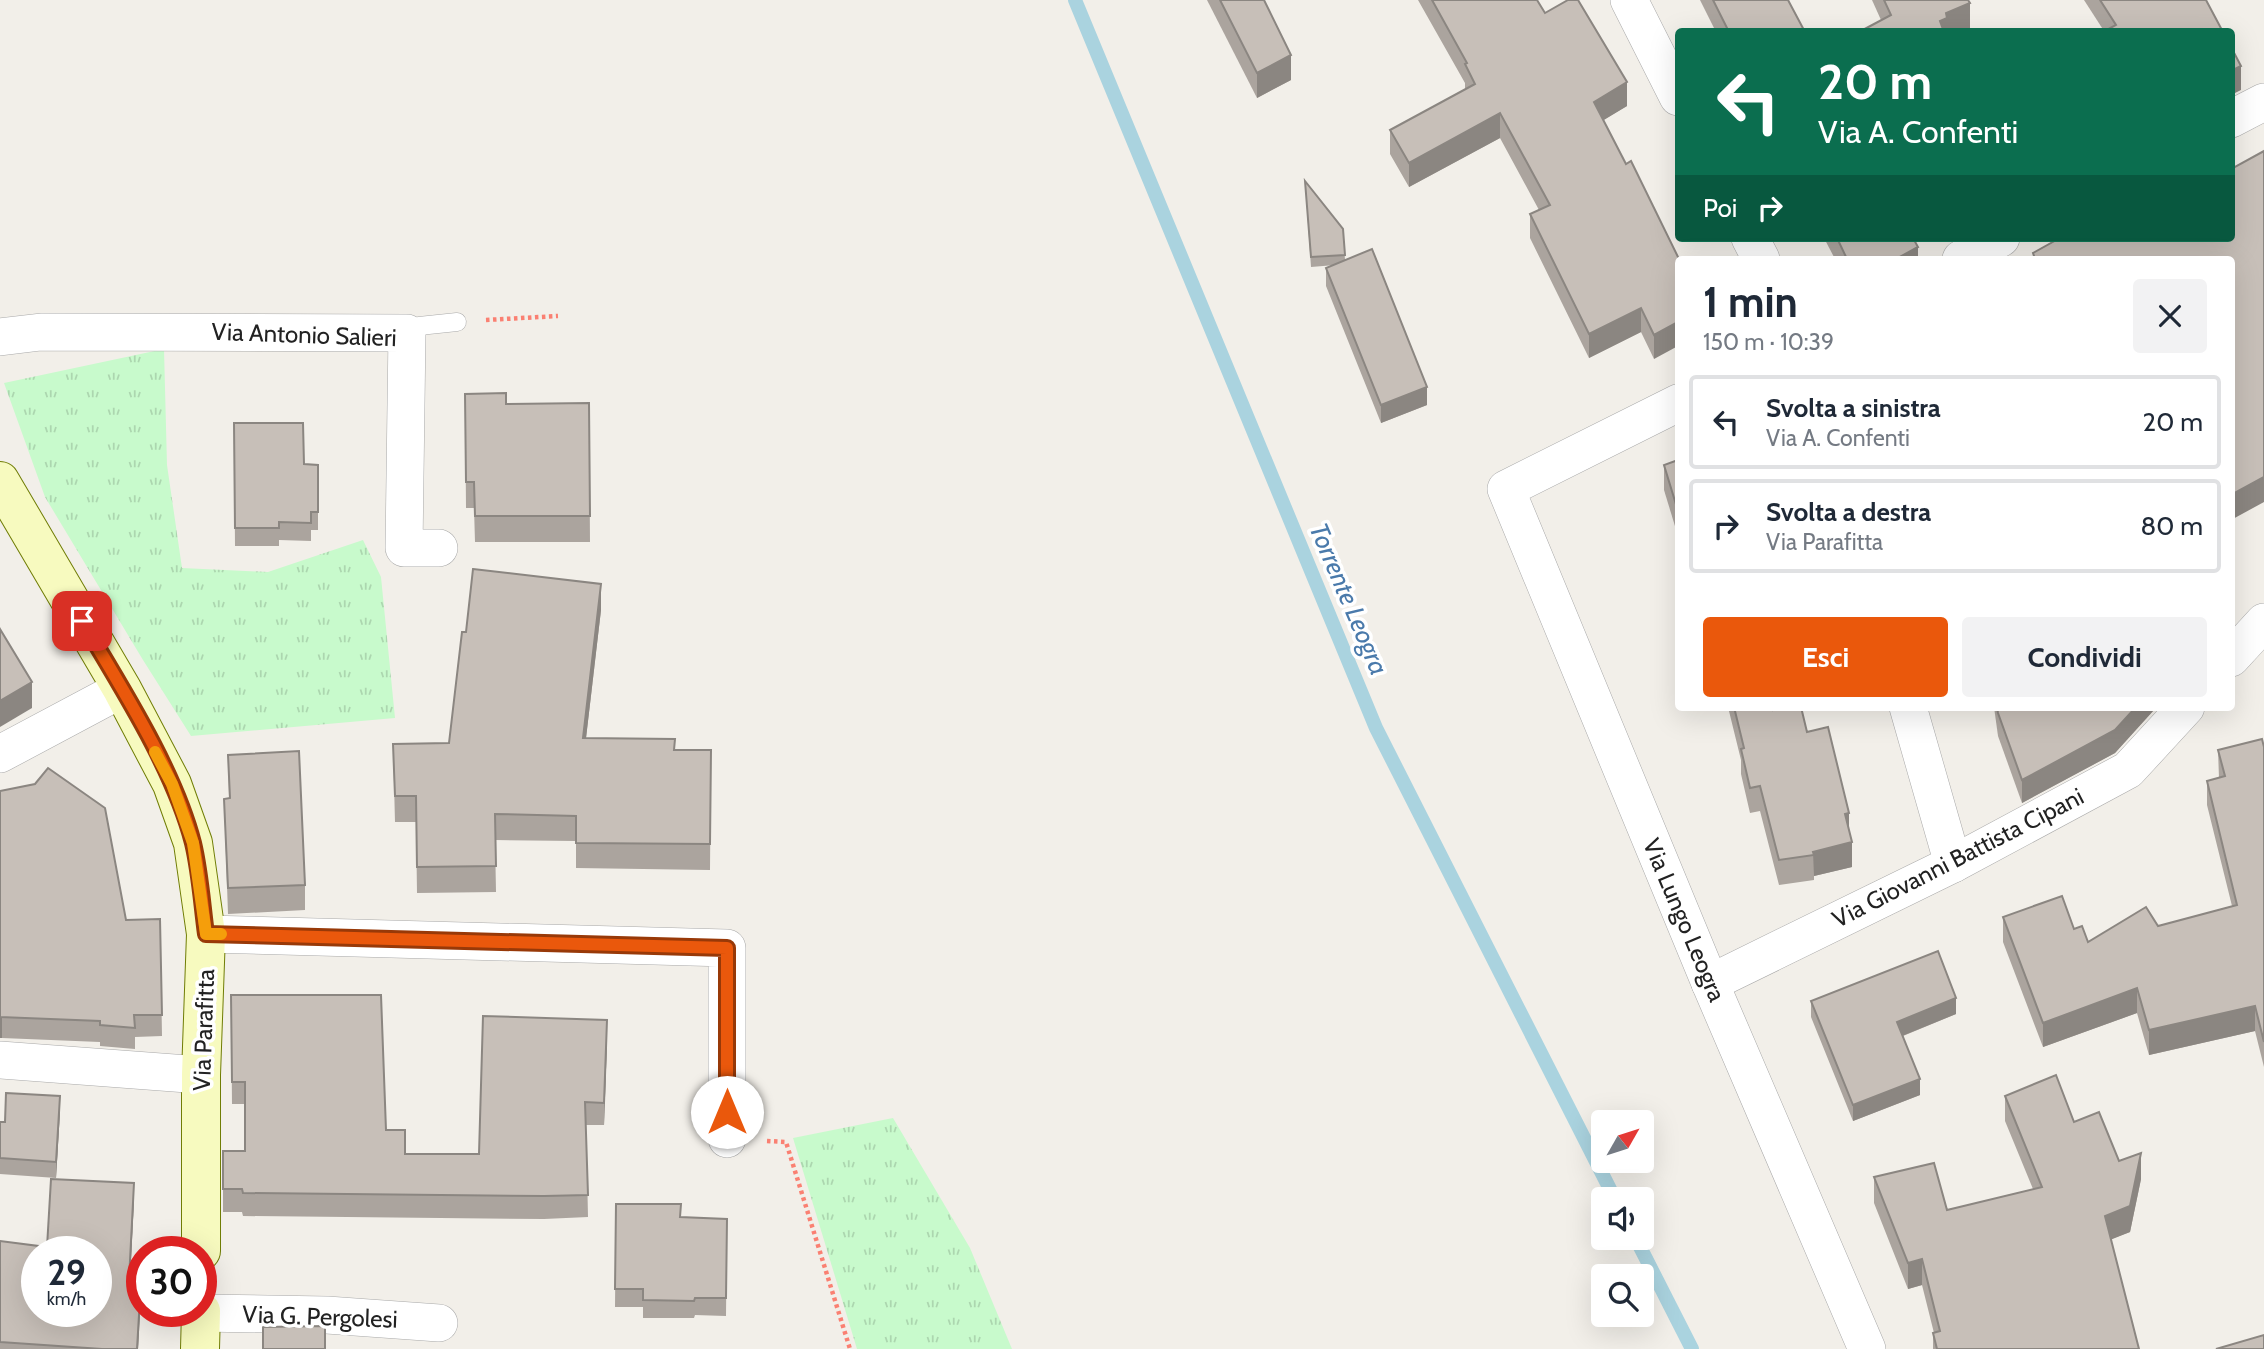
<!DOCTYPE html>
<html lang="it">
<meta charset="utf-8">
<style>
body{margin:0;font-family:Cabin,sans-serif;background:#f2f2f3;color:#1f2937;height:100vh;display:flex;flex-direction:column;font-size:26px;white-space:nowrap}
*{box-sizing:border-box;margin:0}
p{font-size:23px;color:#747a83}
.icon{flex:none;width:38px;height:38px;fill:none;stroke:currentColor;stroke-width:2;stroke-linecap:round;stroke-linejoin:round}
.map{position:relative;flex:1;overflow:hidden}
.drawer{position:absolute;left:1675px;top:256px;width:560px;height:455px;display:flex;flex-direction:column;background:#fff;border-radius:7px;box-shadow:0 7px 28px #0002}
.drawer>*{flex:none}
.hud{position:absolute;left:1675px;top:28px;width:560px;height:214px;border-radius:7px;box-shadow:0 7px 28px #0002;background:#0b6e4f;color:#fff;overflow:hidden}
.needle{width:46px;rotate:51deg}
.tools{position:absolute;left:1591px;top:1110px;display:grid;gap:14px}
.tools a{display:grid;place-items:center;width:63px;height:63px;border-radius:7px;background:#fff;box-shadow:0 7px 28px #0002;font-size:35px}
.speed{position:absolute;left:21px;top:1236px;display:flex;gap:14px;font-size:35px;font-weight:700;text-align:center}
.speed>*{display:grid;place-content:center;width:91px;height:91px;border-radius:50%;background:#fff;box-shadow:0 7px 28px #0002;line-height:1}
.speed small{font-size:18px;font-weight:400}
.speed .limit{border:10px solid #d22;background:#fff;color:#111}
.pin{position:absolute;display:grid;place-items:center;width:60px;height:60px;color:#fff;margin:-30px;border-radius:14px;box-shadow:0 4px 10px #0006}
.me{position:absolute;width:77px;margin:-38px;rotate:0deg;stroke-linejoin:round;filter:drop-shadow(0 0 5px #0008)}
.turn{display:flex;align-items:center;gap:24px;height:147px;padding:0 28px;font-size:32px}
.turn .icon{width:91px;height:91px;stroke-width:2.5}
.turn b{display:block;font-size:49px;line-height:60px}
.then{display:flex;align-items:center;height:66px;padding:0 28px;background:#0003;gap:14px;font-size:26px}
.round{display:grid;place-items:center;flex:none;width:74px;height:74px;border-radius:7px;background:#f2f2f3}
.overview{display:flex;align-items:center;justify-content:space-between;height:119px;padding:0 28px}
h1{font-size:42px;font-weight:700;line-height:52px}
.action{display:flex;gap:14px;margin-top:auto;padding:14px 28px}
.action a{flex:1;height:80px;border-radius:7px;background:#ea580c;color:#fff;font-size:28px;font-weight:700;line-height:80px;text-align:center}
.action a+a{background:#f2f2f3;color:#1f2937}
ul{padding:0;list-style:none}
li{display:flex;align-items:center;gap:21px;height:94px;margin:0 14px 10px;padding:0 14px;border:4px solid #e0e1e3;border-radius:7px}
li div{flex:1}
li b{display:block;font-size:26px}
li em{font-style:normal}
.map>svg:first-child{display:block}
.park{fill:url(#park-tufts)}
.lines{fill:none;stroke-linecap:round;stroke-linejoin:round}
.stream{stroke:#aad3df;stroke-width:14}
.lane-casing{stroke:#a9a9a9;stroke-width:19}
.street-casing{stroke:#a9a9a9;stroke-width:38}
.secondary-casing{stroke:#707d05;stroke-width:40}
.path{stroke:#fa8072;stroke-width:4.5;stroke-dasharray:3.5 3.5;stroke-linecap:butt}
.lane{stroke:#fff;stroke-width:18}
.street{stroke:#fff;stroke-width:37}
.secondary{stroke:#f7fabf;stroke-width:38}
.wall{fill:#aba49e}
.shaded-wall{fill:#8b8681}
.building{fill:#c7bfb8;stroke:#8b8681;stroke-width:2;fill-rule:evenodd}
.route-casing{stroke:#983908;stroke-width:18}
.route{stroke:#ea580c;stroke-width:12}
.slow{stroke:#f59e0b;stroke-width:12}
.labels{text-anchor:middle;stroke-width:7;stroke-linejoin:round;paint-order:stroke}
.street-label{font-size:24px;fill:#222;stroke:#fff}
.water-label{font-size:26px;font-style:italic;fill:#4a7aab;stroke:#fff}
</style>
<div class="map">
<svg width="2264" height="1349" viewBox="0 0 2264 1349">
<defs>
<pattern id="park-tufts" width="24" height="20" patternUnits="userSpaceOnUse" patternTransform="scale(1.75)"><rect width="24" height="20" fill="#c8facc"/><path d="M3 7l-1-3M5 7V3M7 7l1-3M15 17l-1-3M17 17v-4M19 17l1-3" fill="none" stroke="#acd6af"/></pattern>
</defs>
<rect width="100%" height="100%" fill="#f2efe9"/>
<g class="park">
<path d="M 164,349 L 167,465 L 182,568 L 268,572 L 363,540 L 381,577 L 395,718 L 191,736 L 143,660 L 45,497 L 4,383 Z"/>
<path d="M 893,1118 L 970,1248 L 1012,1349 L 857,1349 L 793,1138 Z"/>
</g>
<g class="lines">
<g class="stream">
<path d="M 1075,0 L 1376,728 L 1615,1199"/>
<path d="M 1635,1237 L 1692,1349"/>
</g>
<defs>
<path id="lane" d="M 407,333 L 419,326 L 457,322"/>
<g id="street">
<path d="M 1629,0 L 1678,97"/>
<path d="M 2231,119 L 2264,102"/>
<path d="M 1750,238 L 1761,259"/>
<path d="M 1961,259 L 2001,238"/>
<path d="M 0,337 L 41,332 L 407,333 L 404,548 L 439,548"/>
<path d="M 1678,403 L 1506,489 L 1710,983 L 1867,1349"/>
<path d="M 2231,658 L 2264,622"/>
<path d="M 1908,707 L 1953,864"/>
<path d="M 0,754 L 122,689"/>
<path d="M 206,934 L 727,948 L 727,1139"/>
<path d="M 1710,983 L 1953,864 L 2128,770 L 2186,707"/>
<path d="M 0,1060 L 201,1075"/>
<path d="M 201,1313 L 327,1315 L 439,1323"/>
</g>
<g id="secondary">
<path d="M 0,481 L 122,689 L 172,784 L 193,843 L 206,934 L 201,1075 L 201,1251"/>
<path d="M 200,1349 L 201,1311"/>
</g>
</defs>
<use href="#lane" class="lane-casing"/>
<use href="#street" class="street-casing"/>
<use href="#secondary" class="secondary-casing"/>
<g class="path">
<path d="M 486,320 L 558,316"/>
<path d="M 767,1141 L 786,1142 L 850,1349"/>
</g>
<use href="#lane" class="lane"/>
<use href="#street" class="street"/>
<use href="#secondary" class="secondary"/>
</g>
<g class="wall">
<path d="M 1207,0 L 1264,0 L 1291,80 L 1257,98 Z"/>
<path d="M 1418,0 L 1537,0 L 1545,13 L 1627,106 L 1603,120 L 1626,164 L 1679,259 L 1654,359 L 1641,332 L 1589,358 L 1530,238 L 1530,214 L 1539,210 L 1500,138 L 1409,187 L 1390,154 L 1390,130 L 1465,89 L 1465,83 Z"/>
<path d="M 1700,0 L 1788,0 L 1805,32 L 1716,32 Z"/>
<path d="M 1872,0 L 1968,0 L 1970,28 L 1881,20 Z"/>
<path d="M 2084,0 L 2206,0 L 2104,31 Z"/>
<path d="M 1305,181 L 1343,229 L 1345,260 L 1427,405 L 1381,423 L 1326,286 L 1326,268 L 1335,265 L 1311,267 Z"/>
<path d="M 1824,238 L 1913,238 L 1918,259 L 1835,259 Z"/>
<path d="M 465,394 L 506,404 L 589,403 L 590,542 L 475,542 L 474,508 L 466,508 Z"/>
<path d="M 234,423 L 304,464 L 318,465 L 318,530 L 311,530 L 311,541 L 279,540 L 279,546 L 235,546 Z"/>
<path d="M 1678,460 L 1678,536 L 1664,490 L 1664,465 Z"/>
<path d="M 601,610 L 586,738 L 675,750 L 711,750 L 710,870 L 576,868 L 576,841 L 495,840 L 496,892 L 417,893 L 416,822 L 395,822 L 393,744 L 449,743 L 466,632 Z"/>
<path d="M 1728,707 L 1772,707 L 1773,710 L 1807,732 L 1849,833 L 1852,867 L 1814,876 L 1814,880 L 1779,885 L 1760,811 L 1750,813 L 1741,774 L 1741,760 Z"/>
<path d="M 1994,707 L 2153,707 L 2153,711 L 2115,753 L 2022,803 L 1998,736 Z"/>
<path d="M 2264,747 L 2264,1067 L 2255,1031 L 2149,1055 L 2137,1013 L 2043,1047 L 2003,942 L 2003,917 L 2074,929 L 2088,942 L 2158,926 L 2232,906 L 2207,805 L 2207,781 L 2219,778 L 2218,750 Z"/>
<path d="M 228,755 L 305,885 L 305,910 L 228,914 L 224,799 L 229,798 Z"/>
<path d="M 0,791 L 126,920 L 160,919 L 162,1036 L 135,1037 L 135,1049 L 100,1046 L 100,1042 L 2,1038 Z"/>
<path d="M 231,995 L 386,1130 L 405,1154 L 479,1154 L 607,1042 L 604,1125 L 586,1125 L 588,1217 L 544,1219 L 243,1216 L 242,1212 L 223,1212 L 223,1151 L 245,1151 L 245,1104 L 232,1104 Z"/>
<path d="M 1811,1001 L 1956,1014 L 1903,1036 L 1920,1095 L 1853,1121 L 1811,1017 Z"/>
<path d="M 2005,1096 L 2074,1122 L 2119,1161 L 2141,1179 L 2130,1232 L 2111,1239 L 2139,1349 L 1933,1349 L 1933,1333 L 1934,1333 L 1922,1285 L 1908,1289 L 1874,1203 L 1874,1177 L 1947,1210 L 2033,1189 L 2005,1121 Z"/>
<path d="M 60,1111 L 56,1178 L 0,1174 L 0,1122 L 5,1122 Z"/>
<path d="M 134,1200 L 130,1280 L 141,1298 L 138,1349 L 0,1349 L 0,1241 L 47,1247 Z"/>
<path d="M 616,1204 L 681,1217 L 727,1219 L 726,1316 L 695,1315 L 694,1318 L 643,1318 L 643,1307 L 615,1307 Z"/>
</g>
<g class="shaded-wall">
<path d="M 1970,3 L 1970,28 L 1960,32 L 1940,32 L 1940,21 L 1946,13 Z"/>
<path d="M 1291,55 L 1291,80 L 1257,98 L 1257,73 Z"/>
<path d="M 2241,66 L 2241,90 L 2231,95 L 2231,71 Z"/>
<path d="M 1627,82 L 1627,106 L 1594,126 L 1594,102 Z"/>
<path d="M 1500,113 L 1500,138 L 1409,187 L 1409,163 Z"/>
<path d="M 1918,247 L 1918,259 L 1896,259 Z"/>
<path d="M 1641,308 L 1641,332 L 1589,358 L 1589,334 Z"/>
<path d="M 1678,322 L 1678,346 L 1654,359 L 1654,335 Z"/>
<path d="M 1427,387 L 1427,405 L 1381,423 L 1381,405 Z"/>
<path d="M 2264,477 L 2264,502 L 2231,520 L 2231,495 Z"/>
<path d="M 601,584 L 601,610 L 583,764 L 583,738 Z"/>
<path d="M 32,682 L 32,708 L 0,727 L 0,701 Z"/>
<path d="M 2136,707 L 2153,707 L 2153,711 L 2115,753 L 2022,803 L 2022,780 Z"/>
<path d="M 1849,813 L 1849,838 L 1845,814 Z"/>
<path d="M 1852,842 L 1852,867 L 1814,876 L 1813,852 Z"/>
<path d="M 2137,988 L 2137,1013 L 2043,1047 L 2043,1023 Z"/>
<path d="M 1956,998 L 1956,1014 L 1897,1038 L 1897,1022 Z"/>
<path d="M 2255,1006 L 2255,1031 L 2149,1055 L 2149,1030 Z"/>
<path d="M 2,1016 L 2,1038 L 0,1038 L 0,1017 Z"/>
<path d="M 607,1020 L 607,1042 L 604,1125 L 604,1103 Z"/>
<path d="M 1920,1079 L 1920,1095 L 1853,1121 L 1853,1105 Z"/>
<path d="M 60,1096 L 60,1111 L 56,1178 L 56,1162 Z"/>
<path d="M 2141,1153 L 2141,1179 L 2130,1232 L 2105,1242 L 2105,1216 Z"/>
<path d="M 134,1183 L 134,1200 L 129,1297 L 129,1280 Z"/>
<path d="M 1922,1259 L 1922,1285 L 1908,1289 L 1908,1263 Z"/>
<path d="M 141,1281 L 138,1349 L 137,1349 Z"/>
</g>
<g class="building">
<path d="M 1220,0 L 1264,0 L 1291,55 L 1257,73 Z"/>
<path d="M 1432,0 L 1537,0 L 1545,13 L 1568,0 L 1578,0 L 1627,82 L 1594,102 L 1626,164 L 1631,161 L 1679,259 L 1678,259 L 1678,322 L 1654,335 L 1641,308 L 1589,334 L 1530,214 L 1550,205 L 1500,113 L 1409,163 L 1390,130 L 1475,84 L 1465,64 L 1467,63 Z"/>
<path d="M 1713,0 L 1788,0 L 1805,32 L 1729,32 Z"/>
<path d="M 1884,0 L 1968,0 L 1970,3 L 1946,13 L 1947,18 L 1940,21 L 1944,32 L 1859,32 L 1891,15 Z"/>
<path d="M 2100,0 L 2206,0 L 2223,32 L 2103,32 L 2116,25 Z"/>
<path d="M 2231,47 L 2241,66 L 2231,71 Z"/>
<path d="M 2264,151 L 2264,477 L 2231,495 L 2231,259 L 2035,259 L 2033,253 L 2060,238 L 2231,238 L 2231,169 Z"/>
<path d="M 1305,181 L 1343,229 L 1345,255 L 1311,257 Z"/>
<path d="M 1837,238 L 1913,238 L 1918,247 L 1896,259 L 1847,259 Z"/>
<path d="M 1372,249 L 1427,387 L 1381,405 L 1326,268 Z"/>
<path d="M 506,393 L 506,404 L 589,403 L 590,516 L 475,516 L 474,482 L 466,482 L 465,394 Z"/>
<path d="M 234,423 L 303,423 L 304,464 L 318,465 L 318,512 L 311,512 L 311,523 L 279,522 L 279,528 L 235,528 Z"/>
<path d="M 1678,460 L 1678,511 L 1664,465 Z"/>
<path d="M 473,569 L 601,584 L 583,738 L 675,739 L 674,750 L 711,750 L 710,844 L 576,843 L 576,816 L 495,814 L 496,866 L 417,867 L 416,796 L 395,796 L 393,744 L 449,743 L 462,632 L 466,632 Z"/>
<path d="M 0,629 L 32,682 L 0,701 Z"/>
<path d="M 1734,707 L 1772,707 L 1773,710 L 1787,707 L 1801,707 L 1807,732 L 1828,727 L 1849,813 L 1845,814 L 1852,842 L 1813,852 L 1814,855 L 1779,860 L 1760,786 L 1750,788 L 1741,749 L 1744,748 Z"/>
<path d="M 1997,707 L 2136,707 L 2115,730 L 2022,780 L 1998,713 Z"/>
<path d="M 2262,739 L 2264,747 L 2264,1042 L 2255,1006 L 2149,1030 L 2137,988 L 2043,1023 L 2003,917 L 2062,896 L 2074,929 L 2082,926 L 2088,942 L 2146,907 L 2158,926 L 2237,905 L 2207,781 L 2225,776 L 2218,750 Z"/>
<path d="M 299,751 L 305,885 L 228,888 L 224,799 L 230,798 L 228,755 Z"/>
<path d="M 48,768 L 105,808 L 126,920 L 160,919 L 162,1015 L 134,1015 L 135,1028 L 100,1025 L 100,1021 L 0,1017 L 0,791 L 35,784 Z"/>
<path d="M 1938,951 L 1956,998 L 1897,1022 L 1920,1079 L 1853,1105 L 1811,1001 Z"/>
<path d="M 231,995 L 381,995 L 386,1130 L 405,1130 L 405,1154 L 479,1154 L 483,1016 L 607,1020 L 604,1103 L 585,1102 L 588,1195 L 544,1196 L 243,1193 L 242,1189 L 223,1189 L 223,1151 L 245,1151 L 245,1082 L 232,1082 Z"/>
<path d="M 2056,1075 L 2074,1122 L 2099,1112 L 2119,1161 L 2141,1153 L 2130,1206 L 2105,1216 L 2139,1349 L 1937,1349 L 1933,1333 L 1940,1331 L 1922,1259 L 1908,1263 L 1874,1177 L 1934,1163 L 1947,1210 L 2042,1187 L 2005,1096 Z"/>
<path d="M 6,1093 L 60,1096 L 56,1162 L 0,1158 L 0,1122 L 5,1122 Z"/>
<path d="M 51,1179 L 134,1183 L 129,1280 L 141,1281 L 137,1349 L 102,1349 L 0,1342 L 0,1241 L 47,1247 ZM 37,1251 L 96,1251 L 96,1311 L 37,1311 Z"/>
<path d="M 616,1204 L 681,1204 L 680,1217 L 727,1219 L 726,1298 L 695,1298 L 694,1301 L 643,1300 L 643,1289 L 615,1289 Z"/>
<path d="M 325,1326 L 325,1349 L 263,1349 L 263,1327 Z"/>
<path d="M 2264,1335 L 2264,1349 L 2216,1349 Z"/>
</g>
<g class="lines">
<defs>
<path id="route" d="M 82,621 C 121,687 174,769 193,843 C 200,872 202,904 206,934 L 727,948 L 727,1112"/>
</defs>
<use href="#route" class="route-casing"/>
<use href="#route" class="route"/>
<path class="slow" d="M 155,752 L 172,784 L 193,843 L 206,934 L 221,934"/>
</g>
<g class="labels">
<g class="street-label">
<text transform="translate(304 335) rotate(2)" y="8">Via Antonio Salieri</text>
<text transform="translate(1958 858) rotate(-27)" y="8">Via Giovanni Battista Cipani</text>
<text transform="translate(1684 920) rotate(67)" y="8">Via Lungo Leogra</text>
<text transform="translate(204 1030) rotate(-88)" y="8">Via Parafitta</text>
<text transform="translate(320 1317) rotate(2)" y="8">Via G. Pergolesi</text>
</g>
<g class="water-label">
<text transform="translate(1349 599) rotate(67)" y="9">Torrente Leogra</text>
</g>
</g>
</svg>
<div class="tools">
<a><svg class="needle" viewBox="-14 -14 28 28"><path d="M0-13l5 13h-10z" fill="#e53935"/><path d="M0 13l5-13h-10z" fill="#747a83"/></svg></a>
<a><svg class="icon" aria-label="sound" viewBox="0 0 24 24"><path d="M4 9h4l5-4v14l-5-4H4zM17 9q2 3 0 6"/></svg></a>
<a><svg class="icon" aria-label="search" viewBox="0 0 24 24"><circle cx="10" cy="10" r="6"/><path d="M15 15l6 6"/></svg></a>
</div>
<div class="speed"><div>29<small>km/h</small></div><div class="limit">30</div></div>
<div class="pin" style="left:82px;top:621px;background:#d93025"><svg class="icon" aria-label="arrive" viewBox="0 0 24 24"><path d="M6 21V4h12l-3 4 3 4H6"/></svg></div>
<svg class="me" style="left:727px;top:1112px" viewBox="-20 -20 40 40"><circle r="19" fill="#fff"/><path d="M0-13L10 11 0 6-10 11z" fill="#ea580c"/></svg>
<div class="hud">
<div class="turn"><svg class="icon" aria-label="left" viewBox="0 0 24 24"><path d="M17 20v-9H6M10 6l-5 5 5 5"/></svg><div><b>20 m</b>Via A. Confenti</div></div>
<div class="then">Poi<svg class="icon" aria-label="right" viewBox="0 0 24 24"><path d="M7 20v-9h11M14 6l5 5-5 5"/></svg></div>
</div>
<section class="drawer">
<div class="overview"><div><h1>1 min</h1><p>150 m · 10:39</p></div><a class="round"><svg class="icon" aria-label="close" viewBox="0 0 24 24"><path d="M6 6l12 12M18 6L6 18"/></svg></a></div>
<ul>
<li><svg class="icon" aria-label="left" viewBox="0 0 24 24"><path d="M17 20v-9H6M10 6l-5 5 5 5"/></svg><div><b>Svolta a sinistra</b><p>Via A. Confenti</p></div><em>20 m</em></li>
<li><svg class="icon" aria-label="right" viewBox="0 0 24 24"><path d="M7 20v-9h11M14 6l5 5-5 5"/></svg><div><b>Svolta a destra</b><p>Via Parafitta</p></div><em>80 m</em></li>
</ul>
<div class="action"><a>Esci</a><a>Condividi</a></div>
</section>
</div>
